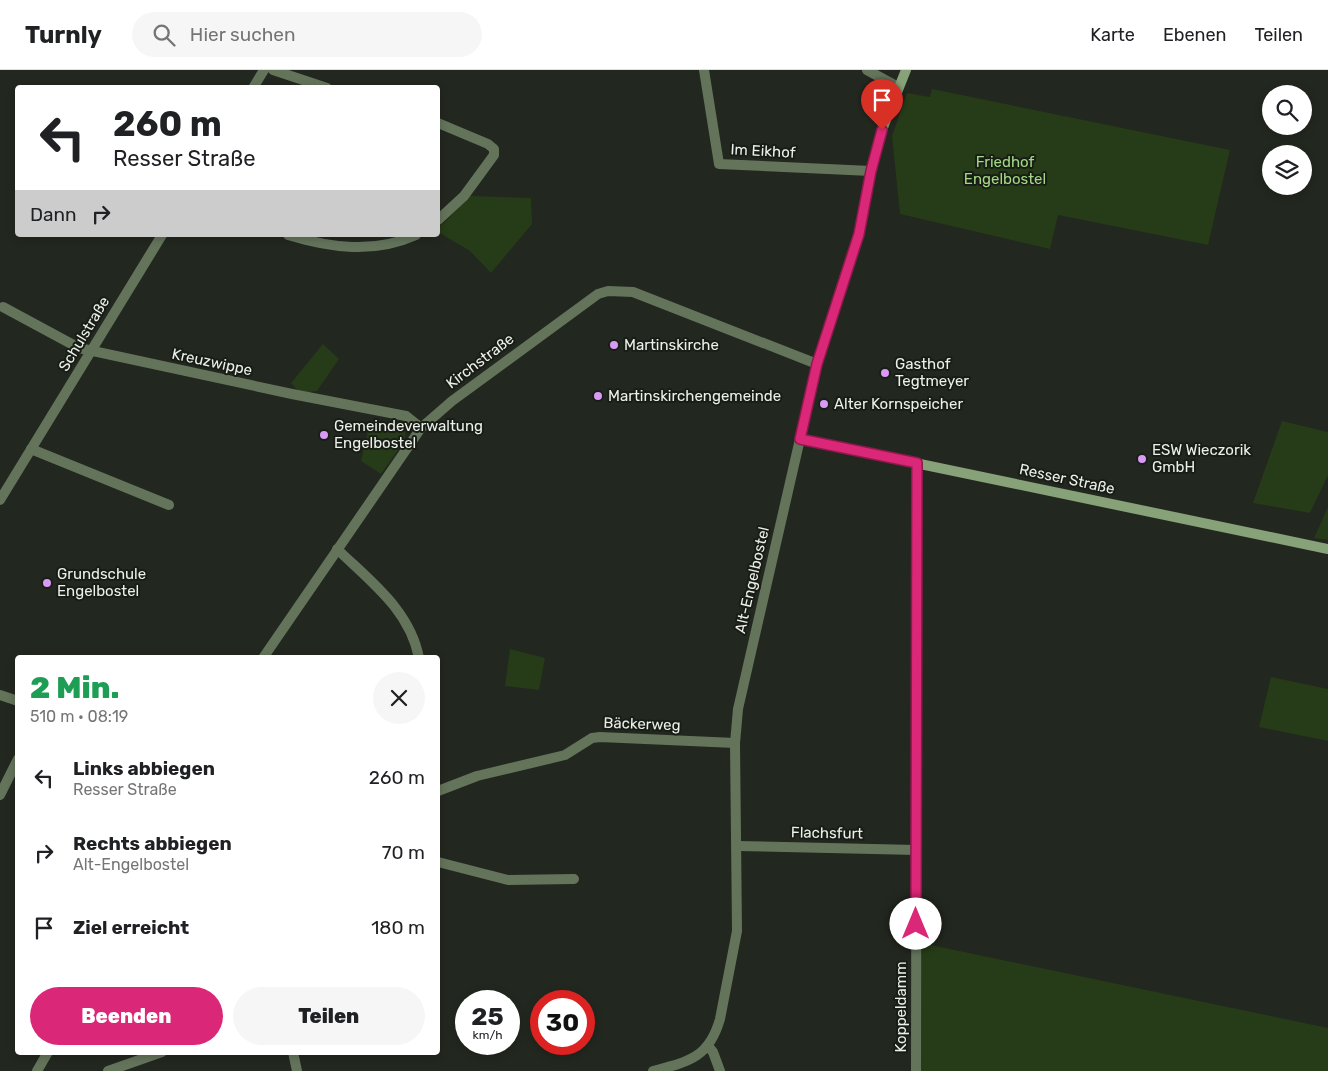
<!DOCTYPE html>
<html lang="de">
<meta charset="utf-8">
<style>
body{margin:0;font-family:Rubik,sans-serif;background:#f6f6f6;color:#202124;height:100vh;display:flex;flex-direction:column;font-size:19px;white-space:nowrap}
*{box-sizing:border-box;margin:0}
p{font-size:16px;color:#757577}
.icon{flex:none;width:28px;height:28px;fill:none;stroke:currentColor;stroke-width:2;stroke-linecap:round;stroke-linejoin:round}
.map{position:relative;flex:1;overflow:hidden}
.panel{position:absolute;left:15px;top:585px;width:425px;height:400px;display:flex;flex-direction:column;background:#fff;border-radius:5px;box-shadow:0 2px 8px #0003}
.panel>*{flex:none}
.hud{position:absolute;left:15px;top:15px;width:425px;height:152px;border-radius:5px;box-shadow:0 2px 8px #0003;background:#fff;color:#202124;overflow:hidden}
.tools{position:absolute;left:1262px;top:15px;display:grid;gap:10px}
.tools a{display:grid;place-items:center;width:50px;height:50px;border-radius:50%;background:#fff;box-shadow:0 2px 8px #0003;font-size:25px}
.speed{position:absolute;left:455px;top:920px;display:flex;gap:10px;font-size:25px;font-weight:700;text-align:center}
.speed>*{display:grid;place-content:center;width:65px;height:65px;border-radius:50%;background:#fff;box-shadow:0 2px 8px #0003;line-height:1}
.speed small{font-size:12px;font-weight:400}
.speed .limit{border:8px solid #d22;background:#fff;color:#111}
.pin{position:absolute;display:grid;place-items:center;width:42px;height:42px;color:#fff;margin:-51px -21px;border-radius:50% 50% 50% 0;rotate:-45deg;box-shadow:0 0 5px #0007}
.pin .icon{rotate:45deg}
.me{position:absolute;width:55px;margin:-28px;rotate:0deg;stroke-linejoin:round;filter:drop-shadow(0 0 4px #0008)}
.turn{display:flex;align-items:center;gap:18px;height:105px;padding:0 15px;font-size:22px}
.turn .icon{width:65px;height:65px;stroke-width:2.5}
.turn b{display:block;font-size:35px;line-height:42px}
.then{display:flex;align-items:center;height:48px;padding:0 15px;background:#0003;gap:10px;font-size:19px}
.round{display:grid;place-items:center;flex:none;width:52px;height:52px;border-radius:26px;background:#f6f6f6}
.overview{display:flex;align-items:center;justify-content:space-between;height:85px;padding:0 15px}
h1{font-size:30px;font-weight:800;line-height:38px;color:#1e9e55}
.button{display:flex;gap:10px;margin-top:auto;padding:10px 15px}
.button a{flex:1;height:58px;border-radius:30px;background:#db2777;color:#fff;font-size:20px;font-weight:800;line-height:58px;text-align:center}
.button a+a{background:#f6f6f6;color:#202124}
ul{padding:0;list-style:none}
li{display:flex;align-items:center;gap:15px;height:75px;padding:0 15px}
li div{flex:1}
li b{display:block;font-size:19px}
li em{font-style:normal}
header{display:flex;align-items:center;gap:30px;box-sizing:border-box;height:70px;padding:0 25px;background:#fff;border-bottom:1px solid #e0e0e0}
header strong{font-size:24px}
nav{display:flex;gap:28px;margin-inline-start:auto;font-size:18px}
.search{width:350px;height:45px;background:#f6f6f6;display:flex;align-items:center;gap:12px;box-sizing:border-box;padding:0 18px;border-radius:28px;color:#757577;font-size:19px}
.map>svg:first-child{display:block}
.green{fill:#263b18}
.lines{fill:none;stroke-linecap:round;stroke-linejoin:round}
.minor{stroke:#64745b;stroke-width:10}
.tertiary{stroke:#64745b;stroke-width:10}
.secondary{stroke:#87a179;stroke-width:10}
.route-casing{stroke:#8e194d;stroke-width:12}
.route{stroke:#db2777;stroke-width:9}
.poi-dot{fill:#d99af7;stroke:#181d15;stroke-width:2}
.labels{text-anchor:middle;stroke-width:4;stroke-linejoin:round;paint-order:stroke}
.street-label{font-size:15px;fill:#ecf0ea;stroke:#181d15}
.park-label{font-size:15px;fill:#a3d884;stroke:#181d15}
.poi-label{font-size:15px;fill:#ecf0ea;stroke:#181d15;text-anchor:start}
</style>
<header>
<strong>Turnly</strong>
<div class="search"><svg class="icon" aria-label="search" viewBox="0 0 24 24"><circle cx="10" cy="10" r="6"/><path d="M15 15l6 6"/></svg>Hier suchen</div>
<nav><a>Karte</a><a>Ebenen</a><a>Teilen</a></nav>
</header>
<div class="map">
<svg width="1328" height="1001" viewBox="0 0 1328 1001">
<rect width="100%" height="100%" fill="#22271f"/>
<g class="green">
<path d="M 932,19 L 1230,80 L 1208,175 L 1058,145 L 1050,179 L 900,144 L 892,66 L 907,23 L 930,27 Z"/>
<path d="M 470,126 L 531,128 L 532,154 L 491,203 L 470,181 L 438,162 L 438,159 Z"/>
<path d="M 323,274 L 339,289 L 317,321 L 300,323 L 291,313 Z"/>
<path d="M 1282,351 L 1328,362 L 1328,405 L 1310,443 L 1253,433 Z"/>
<path d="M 392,353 L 401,356 L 405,362 L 405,370 L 381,404 L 361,391 L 368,361 L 390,362 Z"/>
<path d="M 1328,437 L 1328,470 L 1314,468 Z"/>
<path d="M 510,579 L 545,588 L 539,620 L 505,616 Z"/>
<path d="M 1271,607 L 1328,619 L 1328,671 L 1259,657 Z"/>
<path d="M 921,873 L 1328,958 L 1328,1001 L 920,1001 Z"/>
</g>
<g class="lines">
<g class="minor">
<path d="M 273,0 L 327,18"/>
<path d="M 704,0 L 719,94 L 871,101"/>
<path d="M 867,0 L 898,17"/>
<path d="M 253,18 L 264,0"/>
<path d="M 438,53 L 488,74 L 494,79 L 494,85 L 464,126 L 438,150"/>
<path d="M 288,165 C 331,178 374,184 416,165"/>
<path d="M 3,237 L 79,278 L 292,324 L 406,346 L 421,358"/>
<path d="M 31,379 L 169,435"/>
<path d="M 0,430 L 162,165"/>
<path d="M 337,479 C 370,511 410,540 419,588"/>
<path d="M 263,588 L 421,358 L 452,331 L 598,224 L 608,221 L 633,222 L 817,294"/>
<path d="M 0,625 L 18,631"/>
<path d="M 438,721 L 477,706 L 565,685 L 592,668 L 600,667 L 735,673"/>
<path d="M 0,725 L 18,689"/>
<path d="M 737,776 L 917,780"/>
<path d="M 438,792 L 508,810 L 574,809"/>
<path d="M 708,976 L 713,982 L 720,1001"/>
<path d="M 293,982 L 297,1001"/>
<path d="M 37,1001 L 48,982"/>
<path d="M 108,1001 L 162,982"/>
<path d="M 916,1001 L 917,393"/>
</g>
<path class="tertiary" d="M 653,1001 C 688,992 709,988 720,949 L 737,861 L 735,673 L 738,639 L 800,369"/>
<path class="secondary" d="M 906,0 L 882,60 L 871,101 L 859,164 L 817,294 L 800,369 L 1328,479"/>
</g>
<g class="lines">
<defs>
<path id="route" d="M 882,60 L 871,101 L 859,164 L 817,294 L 800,369 L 917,393 L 916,854"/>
</defs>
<use href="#route" class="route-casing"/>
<use href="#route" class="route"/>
</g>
<g class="poi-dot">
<circle cx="614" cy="275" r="5"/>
<circle cx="885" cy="303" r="5"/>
<circle cx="598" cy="326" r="5"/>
<circle cx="824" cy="334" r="5"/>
<circle cx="324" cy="365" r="5"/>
<circle cx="1142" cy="389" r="5"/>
<circle cx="47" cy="513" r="5"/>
</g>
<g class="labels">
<g class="street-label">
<text transform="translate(763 81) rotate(3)" y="5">Im Eikhof</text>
<text transform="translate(84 264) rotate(-59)" y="5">Schulstraße</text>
<text transform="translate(480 291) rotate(-37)" y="5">Kirchstraße</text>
<text transform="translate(212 292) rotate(12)" y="5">Kreuzwippe</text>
<text transform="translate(1067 409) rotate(12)" y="5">Resser Straße</text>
<text transform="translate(752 510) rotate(-77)" y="5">Alt-Engelbostel</text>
<text transform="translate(642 654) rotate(2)" y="5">Bäckerweg</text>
<text transform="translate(827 763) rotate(1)" y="5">Flachsfurt</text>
<text transform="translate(901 937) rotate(-90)" y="5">Koppeldamm</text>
</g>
<g class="park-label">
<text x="1005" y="97">Friedhof<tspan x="1005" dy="17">Engelbostel</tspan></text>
</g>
<g class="poi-label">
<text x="624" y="280">Martinskirche</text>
<text x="895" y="299">Gasthof<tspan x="895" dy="17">Tegtmeyer</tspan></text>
<text x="608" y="331">Martinskirchengemeinde</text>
<text x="834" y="339">Alter Kornspeicher</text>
<text x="334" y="361">Gemeindeverwaltung<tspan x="334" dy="17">Engelbostel</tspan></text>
<text x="1152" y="385">ESW Wieczorik<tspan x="1152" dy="17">GmbH</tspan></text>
<text x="57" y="509">Grundschule<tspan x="57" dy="17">Engelbostel</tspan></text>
</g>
</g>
</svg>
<div class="tools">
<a><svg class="icon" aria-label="search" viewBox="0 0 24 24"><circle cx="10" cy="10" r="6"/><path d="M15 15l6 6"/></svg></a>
<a><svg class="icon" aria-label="layers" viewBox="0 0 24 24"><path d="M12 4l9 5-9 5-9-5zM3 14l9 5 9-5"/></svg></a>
</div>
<div class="speed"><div>25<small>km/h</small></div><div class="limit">30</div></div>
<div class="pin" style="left:882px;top:60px;background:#d93025"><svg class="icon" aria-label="arrive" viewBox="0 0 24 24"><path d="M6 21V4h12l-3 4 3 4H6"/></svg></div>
<svg class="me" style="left:916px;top:854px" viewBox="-20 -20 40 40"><circle r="19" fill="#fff"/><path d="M0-13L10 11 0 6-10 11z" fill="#db2777"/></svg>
<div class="hud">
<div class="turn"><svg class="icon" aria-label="left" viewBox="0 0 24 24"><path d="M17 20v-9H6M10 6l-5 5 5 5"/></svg><div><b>260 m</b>Resser Straße</div></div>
<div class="then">Dann<svg class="icon" aria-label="right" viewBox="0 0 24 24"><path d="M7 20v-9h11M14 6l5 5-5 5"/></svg></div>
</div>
<section class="panel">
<div class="overview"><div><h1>2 Min.</h1><p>510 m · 08:19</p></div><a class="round"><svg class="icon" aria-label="close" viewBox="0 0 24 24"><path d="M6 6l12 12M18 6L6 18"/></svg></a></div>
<ul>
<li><svg class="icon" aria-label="left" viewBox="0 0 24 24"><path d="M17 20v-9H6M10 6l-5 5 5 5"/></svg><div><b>Links abbiegen</b><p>Resser Straße</p></div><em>260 m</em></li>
<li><svg class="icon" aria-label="right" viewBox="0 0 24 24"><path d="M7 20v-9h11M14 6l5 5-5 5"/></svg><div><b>Rechts abbiegen</b><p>Alt-Engelbostel</p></div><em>70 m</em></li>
<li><svg class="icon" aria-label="arrive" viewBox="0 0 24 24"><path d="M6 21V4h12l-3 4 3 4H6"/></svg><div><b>Ziel erreicht</b></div><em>180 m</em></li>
</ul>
<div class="button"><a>Beenden</a><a>Teilen</a></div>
</section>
</div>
